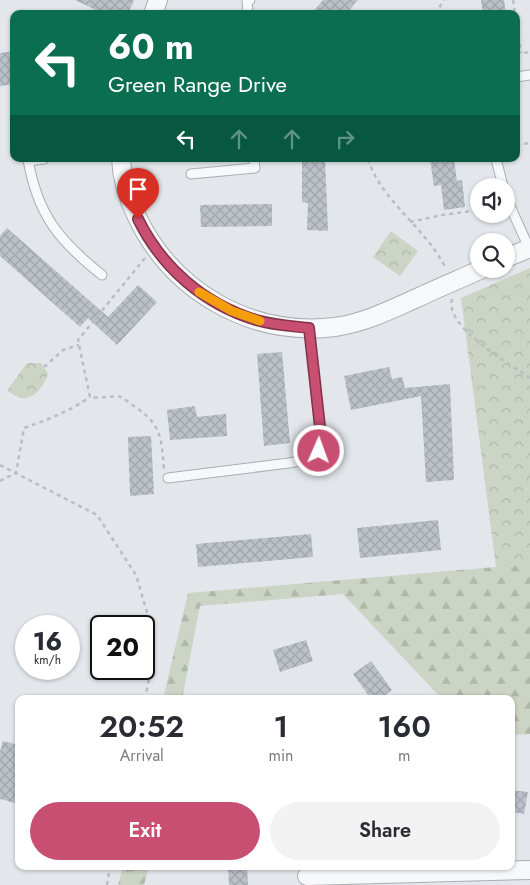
<!DOCTYPE html>
<style>
body{margin:0;font-family:Jost,sans-serif;background:#f2f2f3;color:#2b2b33;height:100vh;display:flex;flex-direction:column;font-size:19px;white-space:nowrap}
*{box-sizing:border-box;margin:0}
p{font-size:16px;color:#7c7c81}
.icon{flex:none;width:28px;height:28px;fill:none;stroke:currentColor;stroke-width:2;stroke-linecap:round;stroke-linejoin:round}
.map{position:relative;flex:1;overflow:hidden}
.panel{position:absolute;left:15px;top:695px;width:500px;height:175px;display:flex;flex-direction:column;background:#fff;border-radius:10px;box-shadow:0 1px 4px #0004}
.panel>*{flex:none}
.top-card{position:absolute;left:10px;top:10px;width:510px;height:152px;border-radius:10px;box-shadow:0 1px 4px #0004;background:#0b6e4f;color:#fff;overflow:hidden}
.controls{position:absolute;left:470px;top:178px;display:grid;gap:10px}
.controls a{display:grid;place-items:center;width:45px;height:45px;border-radius:50%;background:#fff;box-shadow:0 1px 4px #0004;font-size:25px}
.speed{position:absolute;left:15px;top:615px;display:flex;gap:10px;font-size:25px;font-weight:700;text-align:center}
.speed>*{display:grid;place-content:center;width:65px;height:65px;border-radius:50%;background:#fff;box-shadow:0 1px 4px #0004;line-height:1}
.speed small{font-size:12px;font-weight:400}
.speed .limit{border:2px solid #111;border-radius:8px;background:#fff;color:#111}
.pin{position:absolute;display:grid;place-items:center;width:42px;height:42px;color:#fff;margin:-51px -21px;border-radius:50% 50% 50% 0;rotate:-45deg;box-shadow:0 0 5px #0007}
.pin .icon{rotate:45deg}
.me{position:absolute;width:55px;margin:-28px;rotate:2deg;stroke-linejoin:round;filter:drop-shadow(0 0 4px #0008)}
.turn{display:flex;align-items:center;gap:18px;height:105px;padding:0 15px;font-size:22px}
.turn .icon{width:65px;height:65px;stroke-width:2.5}
.turn b{display:block;font-size:35px;line-height:42px}
.lanes{display:flex;align-items:center;height:48px;padding:0 15px;background:#0003;justify-content:center;gap:25px;direction:ltr}
.lanes .off{opacity:.35}
.eta{display:flex;justify-content:space-evenly;align-items:center;height:85px;text-align:center}
.eta b{font-size:30px;font-weight:600;line-height:35px}
.button{display:flex;gap:10px;margin-top:auto;padding:10px 15px}
.button a{flex:1;height:58px;border-radius:30px;background:#c94f72;color:#fff;font-size:20px;font-weight:600;line-height:58px;text-align:center}
.button a+a{background:#f2f2f3;color:#2b2b33}
.map>svg:first-child{display:block}
.forest{fill:url(#forest-firs)}
.park{fill:url(#park-crowns)}
.building{fill:url(#building-cross-hatch)}
.lines{fill:none;stroke-linecap:round;stroke-linejoin:round}
.service-casing{stroke:#a8afb5;stroke-width:11}
.minor-casing{stroke:#a8afb5;stroke-width:20}
.path{stroke:#b9bec2;stroke-width:2.5;stroke-dasharray:4 4;stroke-linecap:butt}
.service{stroke:#f6f8f9;stroke-width:9}
.minor{stroke:#f6f8f9;stroke-width:18}
.route-casing{stroke:#83334a;stroke-width:12}
.route{stroke:#c94f72;stroke-width:9}
.slow{stroke:#f59e0b;stroke-width:9}
</style>
<div class="map">
<svg width="530" height="885" viewBox="0 0 530 885">
<defs>
<pattern id="forest-firs" width="22" height="20" patternUnits="userSpaceOnUse" patternTransform="scale(1.25)"><rect width="22" height="20" fill="#cbd4c5"/><path d="M5 1l3.5 6h-7zM16 11l3.5 6h-7z" fill="#aeb7aa"/></pattern>
<pattern id="park-crowns" width="20" height="18" patternUnits="userSpaceOnUse" patternTransform="scale(1.25)"><rect width="20" height="18" fill="#cbd4c5"/><path d="M2 6a3 3 0 1 1 6 0M12 15a3 3 0 1 1 6 0" fill="none" stroke="#aeb7aa"/></pattern>
<pattern id="building-cross-hatch" width="8" height="8" patternUnits="userSpaceOnUse" patternTransform="scale(1.25)"><rect width="8" height="8" fill="#bbc1c8"/><path d="M0 0l8 8M0 8l8-8" fill="none" stroke="#a1a6ad"/></pattern>
</defs>
<rect width="100%" height="100%" fill="#e3e7eb"/>
<g class="forest">
<path d="M 530,564 L 530,734 L 511,735 L 511,699 L 440,699 L 441,698 L 343,594 L 200,606 L 182,699 L 163,699 L 188,593 Z"/>
<path d="M 123,866 L 149,866 L 144,885 L 118,885 Z"/>
</g>
<g class="park">
<path d="M 391,231 L 418,251 L 400,276 L 373,257 Z"/>
<path d="M 530,268 L 530,564 L 496,567 L 461,298 Z"/>
<path d="M 27,363 L 41,363 L 48,374 C 44,385 36,399 22,398 C 17,397 11,393 7,391 Z"/>
</g>
<g class="building">
<path d="M 75,0 L 134,0 L 128,14 L 104,14 Z"/>
<path d="M 323,0 L 358,0 L 346,14 L 311,14 Z"/>
<path d="M 481,0 L 504,0 L 506,14 L 483,14 Z"/>
<path d="M 14,51 L 14,84 L 0,86 L 0,53 Z"/>
<path d="M 302,159 L 325,159 L 328,231 L 307,230 L 308,203 L 302,202 Z"/>
<path d="M 430,159 L 454,159 L 457,181 L 462,180 L 465,207 L 444,210 L 441,185 L 434,186 Z"/>
<path d="M 272,204 L 272,226 L 201,227 L 200,205 Z"/>
<path d="M 7,228 L 108,317 L 138,285 L 157,302 L 117,345 L 88,318 L 80,327 L 0,256 L 0,236 Z"/>
<path d="M 282,352 L 290,443 L 264,446 L 257,354 Z"/>
<path d="M 389,367 L 392,379 L 402,377 L 405,388 L 450,384 L 454,480 L 426,482 L 421,396 L 351,410 L 344,376 Z"/>
<path d="M 195,406 L 197,417 L 226,414 L 227,436 L 170,440 L 167,410 Z"/>
<path d="M 151,436 L 154,494 L 130,496 L 128,437 Z"/>
<path d="M 438,520 L 441,550 L 360,558 L 357,528 Z"/>
<path d="M 311,534 L 313,557 L 198,567 L 196,544 Z"/>
<path d="M 306,640 L 313,661 L 280,672 L 273,650 Z"/>
<path d="M 371,661 L 392,690 L 380,699 L 371,699 L 353,674 Z"/>
<path d="M 3,741 L 19,745 L 19,804 L 0,799 L 0,752 Z"/>
<path d="M 511,790 L 528,792 L 524,814 L 511,812 Z"/>
<path d="M 228,866 L 247,866 L 248,885 L 229,885 Z"/>
</g>
<g class="lines">
<defs>
<g id="service">
<path d="M 248,14 L 247,1 L 250,0"/>
<path d="M 516,77 L 530,75"/>
<path d="M 28,159 C 37,214 59,241 102,275"/>
<path d="M 496,159 L 503,186"/>
<path d="M 28,161 L 44,159"/>
<path d="M 191,174 L 255,168 L 254,159"/>
<path d="M 506,197 L 529,248"/>
<path d="M 168,478 L 289,463 L 305,460 L 319,451 L 321,436 L 309,328"/>
</g>
<g id="minor">
<path d="M 153,14 L 158,0"/>
<path d="M 121,159 C 122,178 128,199 137,217 C 173,292 251,337 335,327 C 364,323 390,310 417,298 C 438,288 460,279 482,269"/>
<path d="M 506,258 L 530,248"/>
<path d="M 307,876 L 530,870"/>
</g>
</defs>
<use href="#service" class="service-casing"/>
<use href="#minor" class="minor-casing"/>
<g class="path">
<path d="M 513,0 L 515,14"/>
<path d="M 435,14 L 444,0"/>
<path d="M 516,20 L 521,53"/>
<path d="M 516,54 L 530,52"/>
<path d="M 516,145 L 530,143"/>
<path d="M 368,159 C 382,202 425,227 445,267"/>
<path d="M 410,222 L 442,215 L 479,210"/>
<path d="M 145,258 L 78,340 L 90,397 C 99,399 113,395 121,397 C 125,399 130,404 134,406 C 162,425 161,437 164,469"/>
<path d="M 452,299 C 444,327 510,364 530,378"/>
<path d="M 44,367 L 63,350 L 79,345"/>
<path d="M 0,465 L 97,515 L 136,575 L 151,626 L 153,658 L 145,699"/>
<path d="M 0,481 L 16,473 L 24,428 C 47,420 70,411 90,397"/>
<path d="M 107,885 L 110,866"/>
</g>
<use href="#service" class="service"/>
<use href="#minor" class="minor"/>
</g>
<g class="lines">
<defs>
<path id="route" d="M 138,219 C 162,268 204,304 256,320 C 273,325 291,326 309,328 L 321,436 L 319,451"/>
</defs>
<use href="#route" class="route-casing"/>
<use href="#route" class="route"/>
<path class="slow" d="M 199,292 L 232,311 L 260,321"/>
</g>
</svg>
<div class="controls">
<a><svg class="icon" aria-label="sound" viewBox="0 0 24 24"><path d="M4 9h4l5-4v14l-5-4H4zM17 9q2 3 0 6"/></svg></a>
<a><svg class="icon" aria-label="search" viewBox="0 0 24 24"><circle cx="10" cy="10" r="6"/><path d="M15 15l6 6"/></svg></a>
</div>
<div class="speed"><div>16<small>km/h</small></div><div class="limit">20</div></div>
<div class="pin" style="left:138px;top:219px;background:#d93025"><svg class="icon" aria-label="arrive" viewBox="0 0 24 24"><path d="M6 21V4h12l-3 4 3 4H6"/></svg></div>
<svg class="me" style="left:319px;top:451px" viewBox="-20 -20 40 40"><circle r="17" fill="#c94f72" stroke="#fff" stroke-width="3"/><path d="M0-11L8 9 0 5-8 9z" fill="#fff"/></svg>
<div class="top-card">
<div class="turn"><svg class="icon" aria-label="left" viewBox="0 0 24 24"><path d="M17 20v-9H6M10 6l-5 5 5 5"/></svg><div><b>60 m</b>Green Range Drive</div></div>
<div class="lanes"><svg class="icon" aria-label="left" viewBox="0 0 24 24"><path d="M17 20v-9H6M10 6l-5 5 5 5"/></svg><svg class="icon off" aria-label="ahead" viewBox="0 0 24 24"><path d="M12 20V5M6 11l6-6 6 6"/></svg><svg class="icon off" aria-label="ahead" viewBox="0 0 24 24"><path d="M12 20V5M6 11l6-6 6 6"/></svg><svg class="icon off" aria-label="right" viewBox="0 0 24 24"><path d="M7 20v-9h11M14 6l5 5-5 5"/></svg></div>
</div>
<section class="panel">
<div class="eta">
<div><b>20:52</b><p>Arrival</p></div>
<div><b>1</b><p>min</p></div>
<div><b>160</b><p>m</p></div>
</div>
<div class="button"><a>Exit</a><a>Share</a></div>
</section>
</div>
